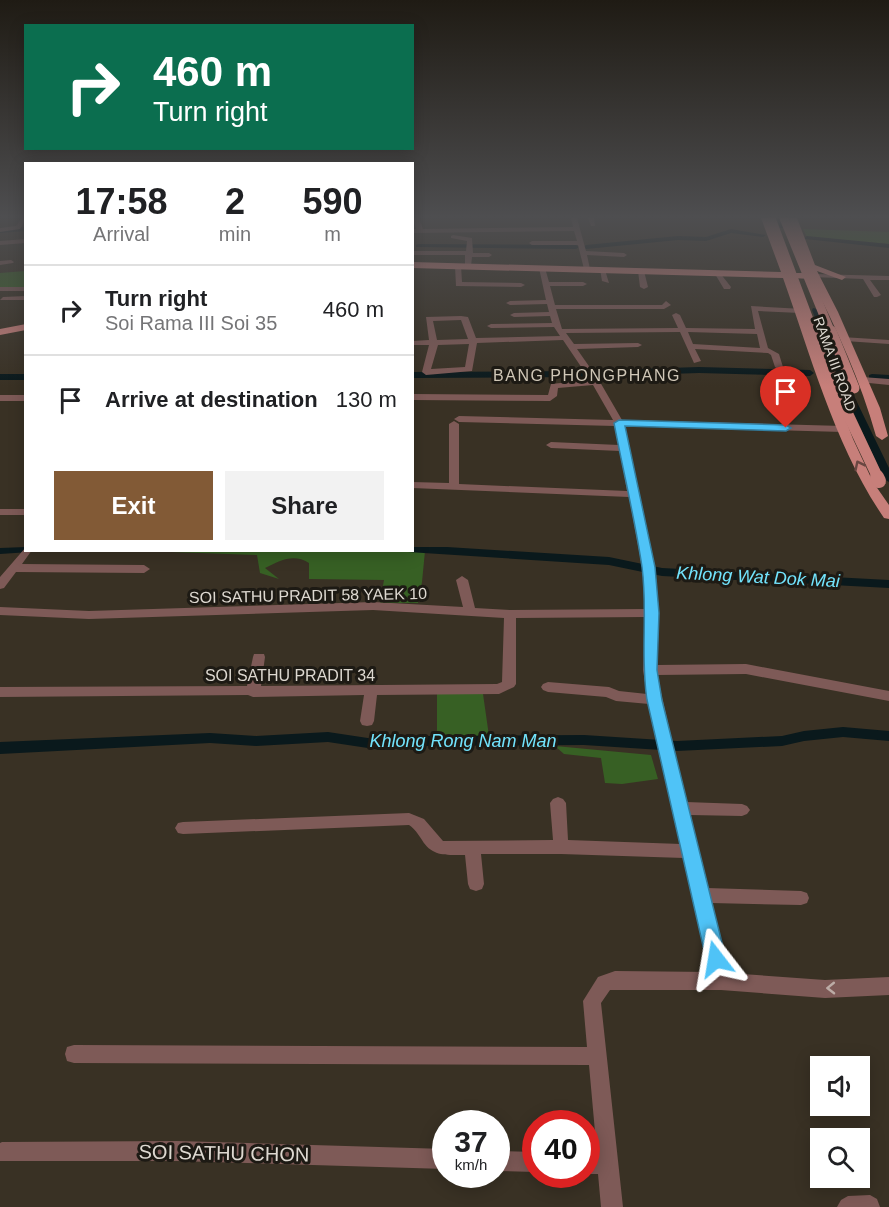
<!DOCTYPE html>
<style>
body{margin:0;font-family:Arial,sans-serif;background:#f2f2f2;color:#202124;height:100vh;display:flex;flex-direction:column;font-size:22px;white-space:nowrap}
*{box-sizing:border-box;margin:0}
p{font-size:20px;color:#757577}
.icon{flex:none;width:33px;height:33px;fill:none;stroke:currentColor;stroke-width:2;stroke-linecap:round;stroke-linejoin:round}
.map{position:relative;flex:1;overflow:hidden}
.drawer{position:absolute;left:24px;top:162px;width:390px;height:390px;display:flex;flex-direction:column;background:#fff;border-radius:0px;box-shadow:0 3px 15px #0003}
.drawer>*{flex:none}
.top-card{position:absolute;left:24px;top:24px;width:390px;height:126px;border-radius:0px;box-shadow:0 3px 15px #0003;background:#0b6e4f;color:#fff;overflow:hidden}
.fabs{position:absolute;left:810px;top:1056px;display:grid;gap:12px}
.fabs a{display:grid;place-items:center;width:60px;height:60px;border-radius:0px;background:#fff;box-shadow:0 3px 15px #0003;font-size:30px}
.speed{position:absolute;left:432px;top:1110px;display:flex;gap:12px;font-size:30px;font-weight:700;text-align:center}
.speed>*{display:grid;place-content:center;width:78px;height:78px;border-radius:50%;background:#fff;box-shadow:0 3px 15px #0003;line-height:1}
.speed small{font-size:15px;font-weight:400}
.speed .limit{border:9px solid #d22;background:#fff;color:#111}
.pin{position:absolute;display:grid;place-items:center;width:51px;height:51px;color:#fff;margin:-62px -26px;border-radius:50% 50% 50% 0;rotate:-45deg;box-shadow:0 0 6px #0007}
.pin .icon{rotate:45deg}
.me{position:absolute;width:66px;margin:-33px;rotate:346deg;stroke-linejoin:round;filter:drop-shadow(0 0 4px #0008)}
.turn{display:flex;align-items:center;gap:21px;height:126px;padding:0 30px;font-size:27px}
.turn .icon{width:78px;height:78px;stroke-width:2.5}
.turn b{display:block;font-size:42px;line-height:51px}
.eta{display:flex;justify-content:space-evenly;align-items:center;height:102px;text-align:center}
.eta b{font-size:36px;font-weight:800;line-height:42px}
.primary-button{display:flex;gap:12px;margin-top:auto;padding:12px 30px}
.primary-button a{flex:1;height:69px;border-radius:0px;background:#825a36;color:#fff;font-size:24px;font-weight:800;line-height:69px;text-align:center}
.primary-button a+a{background:#f2f2f2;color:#202124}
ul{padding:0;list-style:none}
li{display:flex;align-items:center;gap:18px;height:90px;padding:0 30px;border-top:2px solid #e0e0e0}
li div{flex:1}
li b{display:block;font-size:22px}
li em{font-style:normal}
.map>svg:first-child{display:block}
.green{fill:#376024}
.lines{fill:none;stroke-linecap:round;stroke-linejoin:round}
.canal{fill:#0a191c;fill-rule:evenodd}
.minor{fill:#7e5a57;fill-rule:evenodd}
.major{fill:#c77f7a;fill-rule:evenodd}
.major-bridge-far2{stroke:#c77f7a;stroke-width:9}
.major-bridge-far1{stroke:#c77f7a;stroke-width:11}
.major-bridge{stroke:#c77f7a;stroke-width:14}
.oneway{stroke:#694742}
.oneway2{stroke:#bcaca6}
.route{fill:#4fc3f7;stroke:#337fa1;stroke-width:1.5}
.labels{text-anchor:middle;stroke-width:6;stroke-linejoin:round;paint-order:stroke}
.far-street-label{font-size:14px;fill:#ddd8d0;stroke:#1d1a14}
.far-quarter-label{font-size:16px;letter-spacing:1.5px;fill:#d0c7b7;stroke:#1d1a14}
.street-label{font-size:16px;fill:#ddd8d0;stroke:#1d1a14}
.water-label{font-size:18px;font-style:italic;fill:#72e4fd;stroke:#1d1a14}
.near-street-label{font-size:20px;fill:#ddd8d0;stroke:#1d1a14}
</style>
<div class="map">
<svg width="889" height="1207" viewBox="0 0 889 1207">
<rect width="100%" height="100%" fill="#393124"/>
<g class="green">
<path d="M 803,229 L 889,232 L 889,244 L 807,237 Z"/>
<path d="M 25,271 L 25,288 L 0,288 L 0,273 Z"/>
<path d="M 115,550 L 425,551 L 422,582 L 418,603 L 380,603 L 384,580 L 309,579 L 309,563 C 293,553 280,561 265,568 L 279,579 L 260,573 L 257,555 Z"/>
<path d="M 437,694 L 483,694 L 489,736 L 458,737 L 437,735 Z"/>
<path d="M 555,746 L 651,755 L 658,779 L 622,784 L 605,783 L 601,758 L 564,754 Z"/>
</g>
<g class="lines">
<g class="canal">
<path d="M 776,218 L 782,218 L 784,228 L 780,228 Z"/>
<path d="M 26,227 L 26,231 L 0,233 L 0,229 Z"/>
<path d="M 731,229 L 766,235 L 763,237 L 731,233 L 706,241 L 678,240 L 586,249 L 583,247 L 586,245 L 678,236 L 706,237 Z"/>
<path d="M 807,236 L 889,244 L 889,248 L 805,239 L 805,237 Z"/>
<path d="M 418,244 L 576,245 L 579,247 L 576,249 L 416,247 L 416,245 Z"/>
<path d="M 813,308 L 820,310 L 853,394 L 889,468 L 889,482 L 884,479 L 845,394 L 812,310 Z"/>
<path d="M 699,367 L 810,370 L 814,373 L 810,376 L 699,373 L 576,377 L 412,378 L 412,372 L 576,371 Z"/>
<rect x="0" y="374" width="26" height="6"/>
<path d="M 872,374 L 889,375 L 889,381 L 869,379 L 869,375 Z"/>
<path d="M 26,547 L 26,550 L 31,550 L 30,552 L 0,554 L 0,548 Z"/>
<path d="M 412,547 L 447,547 L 609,557 L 662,568 L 889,580 L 889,588 L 662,576 L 609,565 L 408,552 L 407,550 L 412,550 Z"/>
<path d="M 843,727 L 889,731 L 889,741 L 843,737 L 804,741 L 782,746 L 677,751 L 584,745 L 423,746 L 381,750 L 328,742 L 256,746 L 210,743 L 0,754 L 0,742 L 210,733 L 256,736 L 328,732 L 381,740 L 423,736 L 584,735 L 677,741 L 782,736 L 804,731 Z"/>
</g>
<g class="minor">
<path d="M 22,218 L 26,218 L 20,229 L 0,232 L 0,228 L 16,226 Z"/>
<path d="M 413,218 L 419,218 L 423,229 L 573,227 L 571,218 L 577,218 L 586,251 L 624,253 L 627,255 L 624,257 L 587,255 L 590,269 L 587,271 L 584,269 L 578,245 L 532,245 L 529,243 L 532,241 L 577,241 L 574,231 L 412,233 L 412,229 L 416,229 Z"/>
<path d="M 588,218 L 594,218 L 595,226 L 591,226 Z"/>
<path d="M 453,235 L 472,238 L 473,253 L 489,253 L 492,255 L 489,257 L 472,257 L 471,266 L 468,268 L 465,266 L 465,255 L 412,255 L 412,251 L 466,251 L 467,241 L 451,238 L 451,236 Z"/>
<path d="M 26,239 L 26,243 L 0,245 L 0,241 Z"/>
<path d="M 11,260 L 14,262 L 13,263 L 0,265 L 0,261 Z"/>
<path d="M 458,264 L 461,266 L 462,282 L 521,283 L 525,285 L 521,287 L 456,286 L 455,266 Z"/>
<path d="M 542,266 L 545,268 L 549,282 L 583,282 L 587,284 L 583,286 L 550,286 L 555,305 L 662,305 L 666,301 L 671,305 L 664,309 L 556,309 L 562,329 L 678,328 L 672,315 L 676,313 L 680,315 L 686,328 L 755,329 L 751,306 L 803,309 L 803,313 L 800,313 L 758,311 L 768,348 L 779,354 L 783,367 L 779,370 L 775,367 L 771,355 L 768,353 L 695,349 L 701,361 L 694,363 L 680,332 L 566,333 L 574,344 L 638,343 L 642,345 L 638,347 L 577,349 L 600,382 L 622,420 L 843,426 L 848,429 L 843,432 L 624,426 L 654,567 L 658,613 L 657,665 L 746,664 L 889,691 L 889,701 L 746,674 L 657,675 L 686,802 L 742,804 L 747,806 L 750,810 L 747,814 L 742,816 L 690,815 L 707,888 L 801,891 L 807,893 L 809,898 L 807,903 L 801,905 L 711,903 L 728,973 L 825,980 L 889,977 L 889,995 L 825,998 L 721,990 L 610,990 L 601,1003 L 623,1207 L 601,1207 L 598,1174 L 586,1174 L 586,1154 L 597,1154 L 589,1065 L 74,1063 L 67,1061 L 65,1054 L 67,1047 L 74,1045 L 587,1047 L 583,1001 L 598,977 L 615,971 L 710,972 L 684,858 L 561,854 L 481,854 L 484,884 L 482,889 L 476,891 L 470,889 L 468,884 L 465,855 C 447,855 432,857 422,840 C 418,834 415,829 409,825 L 183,834 L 178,833 L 175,828 L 178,823 L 183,822 L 409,813 L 424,819 L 443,841 L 553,840 L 550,803 L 553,799 L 558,797 L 563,799 L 566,803 L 568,840 L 681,844 L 649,704 L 616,701 L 606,697 L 548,692 L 543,690 L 541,687 L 543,684 L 548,682 L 609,687 L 619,691 L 647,694 L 643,670 L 646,617 L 516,618 L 516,684 L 514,687 L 499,694 L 377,695 L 374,721 L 372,725 L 367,726 L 362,725 L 360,721 L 364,695 L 253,697 L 248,695 L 0,697 L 0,687 L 247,686 L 253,657 L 254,654 L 264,654 L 265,657 L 261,686 L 497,684 L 502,682 L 504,618 L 373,610 L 89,619 L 0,615 L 0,607 L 89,611 L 373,602 L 463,607 L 456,580 L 462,576 L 468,580 L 475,608 L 510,610 L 646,609 L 642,567 L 629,497 L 412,488 L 412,482 L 449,483 L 449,424 L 454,421 L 459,424 L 459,484 L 627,491 L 620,451 L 551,448 L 546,445 L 551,442 L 619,445 L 615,426 L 459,422 L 454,419 L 459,416 L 613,420 L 593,385 L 558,388 L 557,396 L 550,401 L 412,400 L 412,394 L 548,395 L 551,384 L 590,380 L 563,340 L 477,343 L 472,371 L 426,375 L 422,372 L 429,345 L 412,345 L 412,341 L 429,340 L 426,317 L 461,316 L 468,317 L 476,338 L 560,336 L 554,327 L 491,328 L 487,326 L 491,324 L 552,323 L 550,316 L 514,317 L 510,315 L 514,313 L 549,312 L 547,304 L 510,305 L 506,303 L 510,301 L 546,300 L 539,268 ZM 461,320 L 468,339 L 437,340 L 433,321 ZM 688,332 L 757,334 L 760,348 L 693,344 ZM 469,344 L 465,367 L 431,369 L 438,345 Z"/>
<path d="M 600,269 L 605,270 L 609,283 L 602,281 Z"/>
<path d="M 641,269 L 644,271 L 648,287 L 644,289 L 640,287 L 638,271 Z"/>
<path d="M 716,273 L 720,273 L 731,287 L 730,289 L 724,289 L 715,274 Z"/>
<path d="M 814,274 L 889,276 L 889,280 L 870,280 L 881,295 L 877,297 L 874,297 L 863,279 L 812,277 L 810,276 Z"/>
<rect x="0" y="287" width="26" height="4"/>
<path d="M 26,296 L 26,300 L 0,300 L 3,297 Z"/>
<path d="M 842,337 L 889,340 L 889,344 L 845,341 L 842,341 Z"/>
<path d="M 862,377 L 889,379 L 889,385 L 859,382 L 859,378 Z"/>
<rect x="0" y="395" width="26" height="6"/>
<rect x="0" y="509" width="26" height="6"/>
<path d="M 26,547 L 26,550 L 32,550 L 22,564 L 144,565 L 150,569 L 144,573 L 16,572 L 4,588 L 0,589 L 0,577 Z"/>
<path d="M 177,1141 L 446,1149 L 446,1169 L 177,1161 L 0,1161 L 0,1143 L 2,1142 Z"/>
<path d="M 496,1151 L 536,1152 L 536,1172 L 496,1171 Z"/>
<path d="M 870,1195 L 877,1199 L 880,1207 L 837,1207 L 841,1200 L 848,1196 Z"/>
</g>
<g class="major">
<path d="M 761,218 L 769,218 L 790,273 L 809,273 L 789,218 L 797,218 L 815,265 L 846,277 L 842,280 L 817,271 L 838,312 L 880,408 L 888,436 L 882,440 L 876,436 C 861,382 837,329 811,279 L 792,278 L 853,439 L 873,482 L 889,505 L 889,519 L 884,518 C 835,446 812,359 783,278 L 412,268 L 412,262 L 781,272 Z"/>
<path d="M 26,324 L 26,330 L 0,335 L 0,329 Z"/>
</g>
<g class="major-bridge-far2">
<path d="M 771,218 L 814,333"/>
<path d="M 784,218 L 831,333"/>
</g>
<g class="major-bridge-far1">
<path d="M 814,331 L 835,387 L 878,478"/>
<path d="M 831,331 L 854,388"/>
</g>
<path class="major-bridge" d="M 877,477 L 879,481"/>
</g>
<defs><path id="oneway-chevron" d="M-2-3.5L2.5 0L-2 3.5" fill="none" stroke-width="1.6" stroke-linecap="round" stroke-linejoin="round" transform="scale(1.5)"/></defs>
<use class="oneway" href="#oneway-chevron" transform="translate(859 465) rotate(-116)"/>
<use class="oneway2" href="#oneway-chevron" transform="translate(831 988) rotate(179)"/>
<linearGradient id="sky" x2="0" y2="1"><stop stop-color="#1f1b14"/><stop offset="0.56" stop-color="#4e4e50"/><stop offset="1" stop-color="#4e4e50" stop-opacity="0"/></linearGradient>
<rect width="889" height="387" fill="url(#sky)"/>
<path class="route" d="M 619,420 L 786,425 L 791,428 L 786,431 L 625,426 L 655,567 L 659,613 L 657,670 L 662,700 L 726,959 L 723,966 L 716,969 L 709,966 L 706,959 L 647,700 C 640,656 648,612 642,567 C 635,519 623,471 614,423 Z"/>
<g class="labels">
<g class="far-street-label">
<text transform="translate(835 364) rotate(70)" y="5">RAMA III ROAD</text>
</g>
<g class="far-quarter-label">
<text x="587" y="381">BANG PHONGPHANG</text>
</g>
<g class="street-label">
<text transform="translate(308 595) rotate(-1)" y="6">SOI SATHU PRADIT 58 YAEK 10</text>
<text x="290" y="681">SOI SATHU PRADIT 34</text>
</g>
<g class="water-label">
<text transform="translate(758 577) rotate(3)" y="6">Khlong Wat Dok Mai</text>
<text x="463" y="747">Khlong Rong Nam Man</text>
</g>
<g class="near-street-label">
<text transform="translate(224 1153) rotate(1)" y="7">SOI SATHU CHON</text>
</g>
</g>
</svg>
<div class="fabs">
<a><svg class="icon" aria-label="sound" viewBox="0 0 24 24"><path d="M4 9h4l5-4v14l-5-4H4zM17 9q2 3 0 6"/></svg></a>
<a><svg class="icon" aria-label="search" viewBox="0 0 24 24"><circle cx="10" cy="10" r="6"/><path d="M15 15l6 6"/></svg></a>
</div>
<div class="speed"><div>37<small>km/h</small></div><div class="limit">40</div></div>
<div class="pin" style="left:786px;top:428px;background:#d93025"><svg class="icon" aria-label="arrive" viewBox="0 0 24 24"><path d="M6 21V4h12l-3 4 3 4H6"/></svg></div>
<svg class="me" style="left:716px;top:959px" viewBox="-20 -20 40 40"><path d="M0-17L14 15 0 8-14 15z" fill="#4fc3f7" stroke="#fff" stroke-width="4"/></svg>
<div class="top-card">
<div class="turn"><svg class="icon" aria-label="right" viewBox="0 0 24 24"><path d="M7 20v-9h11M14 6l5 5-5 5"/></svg><div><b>460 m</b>Turn right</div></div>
</div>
<section class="drawer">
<div class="eta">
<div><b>17:58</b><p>Arrival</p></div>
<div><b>2</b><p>min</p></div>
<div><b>590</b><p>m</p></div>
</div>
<ul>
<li><svg class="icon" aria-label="right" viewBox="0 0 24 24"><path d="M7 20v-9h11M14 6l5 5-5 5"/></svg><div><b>Turn right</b><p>Soi Rama III Soi 35</p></div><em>460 m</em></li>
<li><svg class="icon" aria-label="arrive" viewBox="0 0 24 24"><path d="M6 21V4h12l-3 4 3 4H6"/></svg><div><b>Arrive at destination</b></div><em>130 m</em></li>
</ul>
<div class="primary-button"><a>Exit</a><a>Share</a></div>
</section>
</div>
